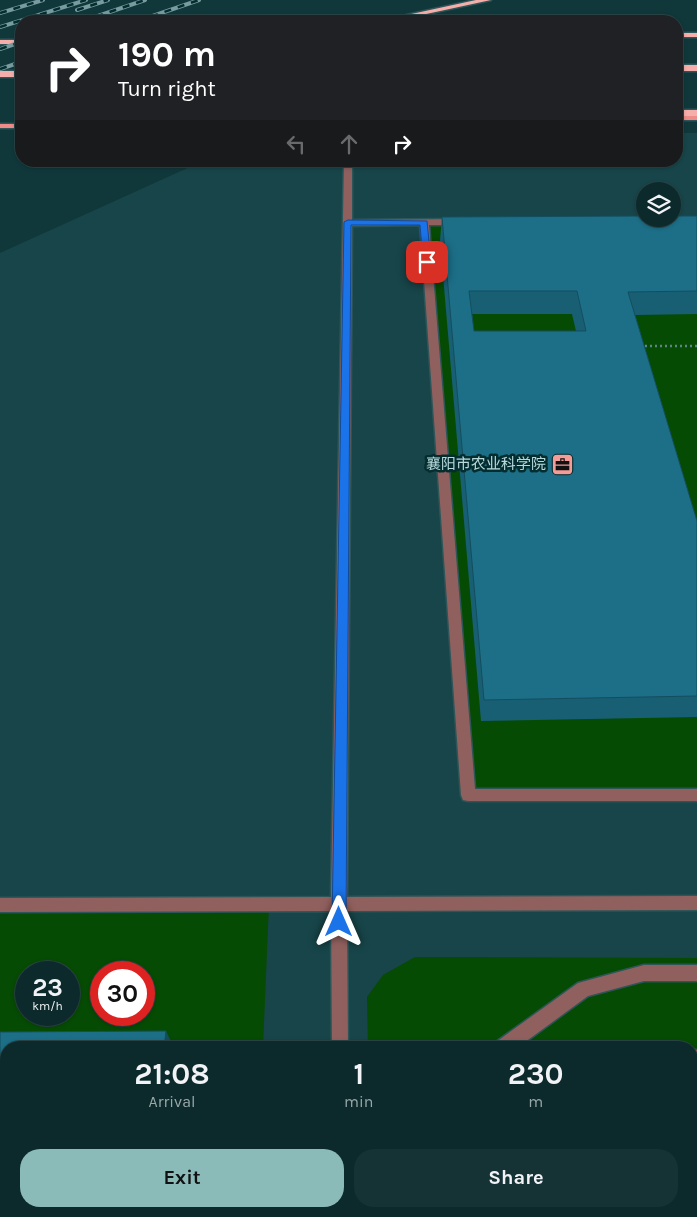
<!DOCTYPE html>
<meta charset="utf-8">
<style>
body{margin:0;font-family:Karla,"Noto Sans SC",sans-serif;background:#153234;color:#f1f3f6;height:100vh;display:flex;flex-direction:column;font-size:19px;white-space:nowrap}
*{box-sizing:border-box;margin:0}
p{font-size:16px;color:#9aa7a9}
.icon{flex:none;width:28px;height:28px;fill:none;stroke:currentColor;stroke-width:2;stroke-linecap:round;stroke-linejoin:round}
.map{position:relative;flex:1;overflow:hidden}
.side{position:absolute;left:0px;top:1041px;width:698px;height:176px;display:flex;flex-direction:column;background:#0c2a2c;border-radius:20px 20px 0 0;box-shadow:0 1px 4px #0004,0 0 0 1px #2c4648}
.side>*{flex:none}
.top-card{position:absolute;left:15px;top:15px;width:668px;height:152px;border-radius:20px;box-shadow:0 1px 4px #0004,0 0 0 1px #2c4648;background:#202124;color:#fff;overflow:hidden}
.fabs{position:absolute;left:636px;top:182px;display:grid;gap:10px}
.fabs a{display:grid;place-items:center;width:45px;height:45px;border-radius:50%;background:#0c2a2c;box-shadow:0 1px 4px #0004,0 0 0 1px #2c4648;font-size:25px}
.speed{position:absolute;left:15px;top:961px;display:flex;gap:10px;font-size:25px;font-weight:700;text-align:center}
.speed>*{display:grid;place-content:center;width:65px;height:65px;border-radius:50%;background:#0c2a2c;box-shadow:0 1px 4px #0004,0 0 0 1px #2c4648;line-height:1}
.speed small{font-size:12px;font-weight:400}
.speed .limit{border:8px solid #d22;background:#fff;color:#111}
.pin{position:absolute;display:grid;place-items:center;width:42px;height:42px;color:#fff;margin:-21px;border-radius:10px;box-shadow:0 2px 8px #0006}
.me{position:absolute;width:55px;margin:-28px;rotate:0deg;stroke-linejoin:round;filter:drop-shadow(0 0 4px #0008)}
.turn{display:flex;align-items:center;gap:18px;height:105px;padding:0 20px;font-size:22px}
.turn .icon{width:65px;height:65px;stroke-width:2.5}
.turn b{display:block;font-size:35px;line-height:42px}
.lanes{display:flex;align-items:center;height:48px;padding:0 20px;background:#0003;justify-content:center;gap:25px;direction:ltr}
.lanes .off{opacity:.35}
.eta{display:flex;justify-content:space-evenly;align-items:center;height:85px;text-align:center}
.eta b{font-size:30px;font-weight:700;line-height:35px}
.button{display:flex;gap:10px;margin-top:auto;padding:10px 20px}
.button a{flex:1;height:58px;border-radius:20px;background:#8bbbb9;color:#111;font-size:20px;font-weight:700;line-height:58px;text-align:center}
.button a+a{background:#153234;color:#f1f3f6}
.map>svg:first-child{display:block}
.built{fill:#174549;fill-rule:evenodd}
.green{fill:#064b03;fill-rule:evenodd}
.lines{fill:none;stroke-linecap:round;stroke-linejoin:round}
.minor-casing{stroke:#2e5558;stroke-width:3}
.major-casing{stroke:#2e5558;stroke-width:3}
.highway-casing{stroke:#2e5558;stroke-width:3}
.path-far1{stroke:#5f8487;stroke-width:2.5;stroke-dasharray:2 3;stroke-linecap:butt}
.path{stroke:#5f8487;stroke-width:4.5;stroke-dasharray:3 5;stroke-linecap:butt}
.minor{fill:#90605e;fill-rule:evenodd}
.major{fill:#ee8c89;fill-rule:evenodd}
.highway{fill:#f6aeab;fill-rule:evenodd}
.rail-casing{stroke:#779b9e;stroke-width:4}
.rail{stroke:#042d30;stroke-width:2.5;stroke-dasharray:7;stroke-linecap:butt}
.wall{fill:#185f74;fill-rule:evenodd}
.shaded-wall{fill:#144e5e}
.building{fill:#1c6f87;stroke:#144e5e;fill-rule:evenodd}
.route{fill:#1a73e8;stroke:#114b97}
.labels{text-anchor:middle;stroke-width:5;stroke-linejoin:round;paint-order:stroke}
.poi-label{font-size:15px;fill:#b7d9dc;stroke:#042d30;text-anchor:end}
</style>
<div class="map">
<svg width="697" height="1217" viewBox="0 0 697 1217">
<rect width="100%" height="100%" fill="#10383b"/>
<path class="built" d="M 676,133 L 697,133 L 697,1217 L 0,1217 L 0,253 L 203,161 L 676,161 ZM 645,191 L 672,191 L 672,219 L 645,219 ZM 26,972 L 69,972 L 69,1015 L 26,1015 ZM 101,972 L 144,972 L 144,1015 L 101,1015 ZM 6,1048 L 691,1048 L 691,1211 L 6,1211 Z"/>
<g class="green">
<path d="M 697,221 L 697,795 L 468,795 L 424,222 Z"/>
<path d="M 269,904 L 263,1047 L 6,1048 L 6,1211 L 256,1211 L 256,1217 L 0,1217 L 0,905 ZM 26,972 L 69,972 L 69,1015 L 26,1015 ZM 101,972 L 144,972 L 144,1015 L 101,1015 Z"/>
<path d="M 415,957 L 697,958 L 697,1217 L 372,1217 L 372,1211 L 691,1211 L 691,1048 L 368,1047 L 367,997 L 383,975 Z"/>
</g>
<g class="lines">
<defs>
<g id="minor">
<path d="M 344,161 L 352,161 L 352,220 L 457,219 L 461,222 L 457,225 L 429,225 L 475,789 L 697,789 L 697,801 L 468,801 L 463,800 L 461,795 L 420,225 L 352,226 L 347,897 L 697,896 L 697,910 L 347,911 L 348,1048 L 332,1048 L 331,911 L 0,912 L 0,898 L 331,897 Z"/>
<path d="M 644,965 L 697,965 L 697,981 L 644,981 L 588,996 L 517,1048 L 494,1048 L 496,1042 L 578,983 Z"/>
<path d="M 691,1050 L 697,1050 L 697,1066 L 691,1067 Z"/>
<rect x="333" y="1211" width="18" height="6"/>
<rect x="430" y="1211" width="18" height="6"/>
<path d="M 571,1211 L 589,1211 L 590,1217 L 572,1217 Z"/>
</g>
<g id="major">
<rect x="676" y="116" width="21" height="4"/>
<rect x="0" y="124" width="21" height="4"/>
</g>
<g id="highway">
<path d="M 476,0 L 491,0 L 394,21 L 379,21 Z"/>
<rect x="676" y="33" width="21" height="4"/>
<rect x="0" y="40" width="21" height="4"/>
<rect x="676" y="65" width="21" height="6"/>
<rect x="0" y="71" width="21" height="6"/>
<rect x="676" y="110" width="21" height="6"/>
</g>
</defs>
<use href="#minor" class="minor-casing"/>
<use href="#major" class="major-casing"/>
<use href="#highway" class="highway-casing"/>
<path class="path-far1" d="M 640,346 L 697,346"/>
<path class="path" d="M 691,1167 L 697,1167"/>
<use href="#minor" class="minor"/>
<use href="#major" class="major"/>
<use href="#highway" class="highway"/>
<defs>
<g id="rail">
<path d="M 77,10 L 108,0"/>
<path d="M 0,13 L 43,0"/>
<path d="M 83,21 L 145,0"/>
<path d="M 138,21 L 199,0"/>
<path d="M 0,27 L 86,0"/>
<path d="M 0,49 L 21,42"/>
<path d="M 0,69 L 21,62"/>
</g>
</defs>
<use href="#rail" class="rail-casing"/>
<use href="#rail" class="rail"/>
</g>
<path class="wall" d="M 697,216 L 697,314 L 635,315 L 697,521 L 697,717 L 481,721 L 440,240 L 442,217 ZM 472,314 L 572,314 L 576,331 L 474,331 Z"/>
<g class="shaded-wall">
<path d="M 166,1031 L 174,1048 L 164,1048 Z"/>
<path d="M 145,1211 L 158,1211 L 157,1217 L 145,1217 Z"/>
</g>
<g class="building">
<path d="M 645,216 L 645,219 L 672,219 L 672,216 L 697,216 L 697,291 L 628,292 L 697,521 L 697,696 L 484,700 L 442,217 ZM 469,291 L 577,291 L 586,331 L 474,331 Z"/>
<path d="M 166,1031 L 164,1048 L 6,1048 L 6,1211 L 145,1211 L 145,1217 L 0,1217 L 0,1032 Z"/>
</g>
<path class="route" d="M 348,220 L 427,221 L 431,262 L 427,264 L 423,262 L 420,225 L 351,225 L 346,922 L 344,927 L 339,929 L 334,927 L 332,922 L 344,222 Z"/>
<defs>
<symbol id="office-square" viewBox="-11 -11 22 22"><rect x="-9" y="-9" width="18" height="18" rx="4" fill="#f59b98" stroke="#042d30"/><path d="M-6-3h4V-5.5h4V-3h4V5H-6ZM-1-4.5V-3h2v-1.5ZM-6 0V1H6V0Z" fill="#111"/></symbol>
</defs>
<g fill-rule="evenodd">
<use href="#office-square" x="550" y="452" width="25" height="25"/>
</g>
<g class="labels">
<g class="poi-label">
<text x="546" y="469">襄阳市农业科学院</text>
</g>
</g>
</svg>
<div class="fabs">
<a><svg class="icon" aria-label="layers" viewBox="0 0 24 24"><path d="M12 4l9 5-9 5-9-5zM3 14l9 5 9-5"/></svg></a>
</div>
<div class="speed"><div>23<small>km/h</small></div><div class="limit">30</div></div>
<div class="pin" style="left:427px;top:262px;background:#d93025"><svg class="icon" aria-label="arrive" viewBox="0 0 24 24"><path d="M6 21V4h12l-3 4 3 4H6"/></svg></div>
<svg class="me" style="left:339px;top:922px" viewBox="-20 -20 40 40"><path d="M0-17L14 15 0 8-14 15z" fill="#1a73e8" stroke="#fff" stroke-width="4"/></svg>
<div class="top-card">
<div class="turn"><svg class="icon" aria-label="right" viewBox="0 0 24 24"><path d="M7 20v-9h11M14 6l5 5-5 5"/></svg><div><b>190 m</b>Turn right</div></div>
<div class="lanes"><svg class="icon off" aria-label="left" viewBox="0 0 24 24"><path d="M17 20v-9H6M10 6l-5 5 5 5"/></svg><svg class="icon off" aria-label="ahead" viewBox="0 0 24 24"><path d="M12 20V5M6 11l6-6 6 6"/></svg><svg class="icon" aria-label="right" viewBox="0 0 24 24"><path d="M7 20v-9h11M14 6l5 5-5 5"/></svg></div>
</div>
<section class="side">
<div class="eta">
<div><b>21:08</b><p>Arrival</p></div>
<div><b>1</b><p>min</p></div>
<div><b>230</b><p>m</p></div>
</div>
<div class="button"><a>Exit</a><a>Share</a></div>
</section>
</div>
